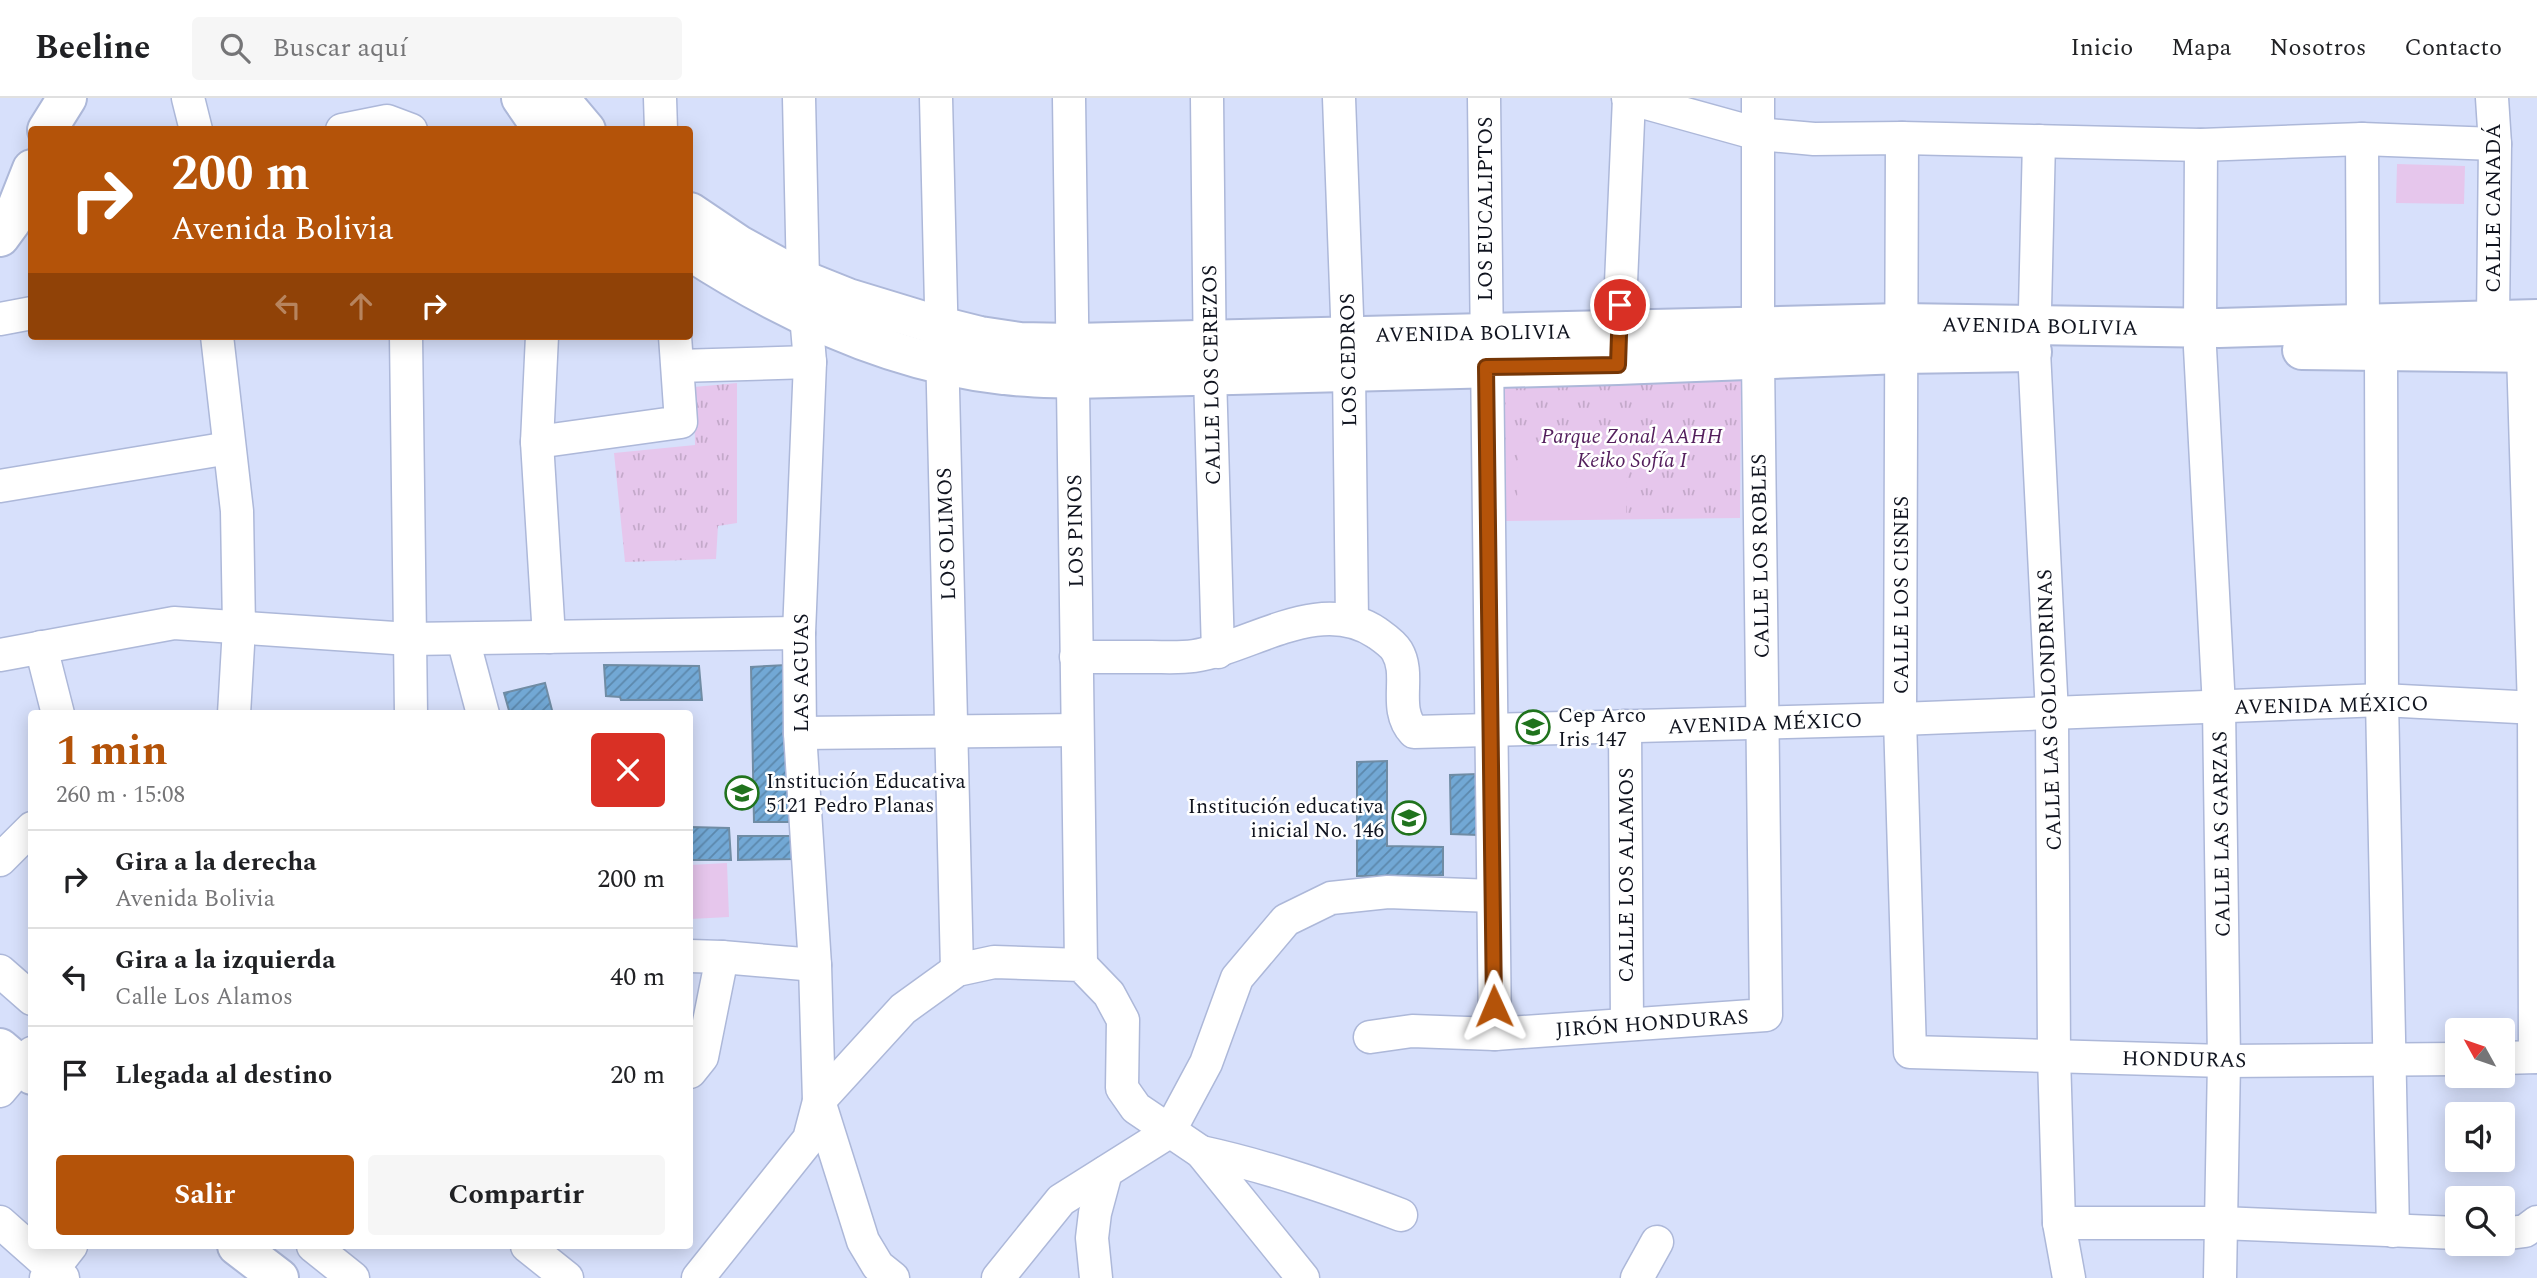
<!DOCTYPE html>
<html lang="es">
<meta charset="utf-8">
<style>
body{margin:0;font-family:Spectral,serif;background:#f6f6f6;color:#202124;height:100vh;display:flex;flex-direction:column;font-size:26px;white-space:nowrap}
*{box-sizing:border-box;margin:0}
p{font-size:23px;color:#757577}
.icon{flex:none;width:38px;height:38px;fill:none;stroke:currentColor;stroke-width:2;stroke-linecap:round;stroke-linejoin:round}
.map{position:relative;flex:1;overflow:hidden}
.drawer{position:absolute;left:28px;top:612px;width:665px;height:539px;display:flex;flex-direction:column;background:#fff;border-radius:7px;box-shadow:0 4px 18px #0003}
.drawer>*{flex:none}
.top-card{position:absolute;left:28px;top:28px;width:665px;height:214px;border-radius:7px;box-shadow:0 4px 18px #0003;background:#b45309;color:#fff;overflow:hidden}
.needle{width:46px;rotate:310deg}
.controls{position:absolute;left:2445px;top:920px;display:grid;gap:14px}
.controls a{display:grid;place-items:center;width:70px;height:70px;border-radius:7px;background:#fff;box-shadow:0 4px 18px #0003;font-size:35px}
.pin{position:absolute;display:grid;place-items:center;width:60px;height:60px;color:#fff;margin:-30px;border:4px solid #fff;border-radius:50%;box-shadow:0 2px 7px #0007}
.me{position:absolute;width:77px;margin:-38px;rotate:359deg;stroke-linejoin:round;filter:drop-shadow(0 0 5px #0008)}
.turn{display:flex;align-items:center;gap:24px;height:147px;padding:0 28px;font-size:32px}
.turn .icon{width:91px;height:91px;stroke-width:2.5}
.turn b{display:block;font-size:49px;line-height:60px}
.lanes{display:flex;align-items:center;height:66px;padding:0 28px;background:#0003;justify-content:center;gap:35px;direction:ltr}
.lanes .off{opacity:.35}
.round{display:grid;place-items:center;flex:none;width:74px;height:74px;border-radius:7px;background:#f6f6f6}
.overview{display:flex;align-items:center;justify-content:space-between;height:119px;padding:0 28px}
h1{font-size:42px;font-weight:700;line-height:52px;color:#b45309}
.primary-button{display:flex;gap:14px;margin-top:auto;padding:14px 28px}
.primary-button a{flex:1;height:80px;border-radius:7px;background:#b45309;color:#fff;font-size:28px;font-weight:700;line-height:80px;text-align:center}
.primary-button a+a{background:#f6f6f6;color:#202124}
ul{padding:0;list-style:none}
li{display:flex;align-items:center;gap:21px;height:98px;padding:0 28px;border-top:2px solid #e0e0e0}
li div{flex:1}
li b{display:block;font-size:26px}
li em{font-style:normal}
header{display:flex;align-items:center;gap:42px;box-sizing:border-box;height:98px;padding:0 35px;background:#fff;border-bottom:2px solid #e0e0e0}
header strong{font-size:33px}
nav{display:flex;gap:38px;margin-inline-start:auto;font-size:24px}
.search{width:490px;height:63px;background:#f6f6f6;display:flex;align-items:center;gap:18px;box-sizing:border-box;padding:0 24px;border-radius:7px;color:#757577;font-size:26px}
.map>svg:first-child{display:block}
.grass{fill:url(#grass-tufts)}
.pitch{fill:#e6c6ec}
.building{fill:url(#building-hatch);stroke:#708ca4;stroke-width:2}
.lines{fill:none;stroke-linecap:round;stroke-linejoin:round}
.minor-casing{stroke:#adb8d9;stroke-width:35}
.major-casing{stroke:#adb8d9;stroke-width:42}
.minor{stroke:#fff;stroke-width:32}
.major{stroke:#fff;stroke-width:38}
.route-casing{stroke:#753606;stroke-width:18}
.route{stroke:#b45309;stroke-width:12}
.labels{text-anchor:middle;stroke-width:5;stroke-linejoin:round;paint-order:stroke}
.street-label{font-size:21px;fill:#10141f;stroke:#fff}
.park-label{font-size:21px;font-style:italic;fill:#531e5c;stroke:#fff}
.poi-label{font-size:21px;fill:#10141f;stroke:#fff;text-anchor:start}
</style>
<header>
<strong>Beeline</strong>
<div class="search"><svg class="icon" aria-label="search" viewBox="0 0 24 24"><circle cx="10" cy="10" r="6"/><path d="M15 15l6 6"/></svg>Buscar aquí</div>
<nav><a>Inicio</a><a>Mapa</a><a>Nosotros</a><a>Contacto</a></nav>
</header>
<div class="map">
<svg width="2537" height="1180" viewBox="0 0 2537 1180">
<defs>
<pattern id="grass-tufts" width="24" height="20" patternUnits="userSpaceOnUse" patternTransform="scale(1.75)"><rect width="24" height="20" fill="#e6c6ec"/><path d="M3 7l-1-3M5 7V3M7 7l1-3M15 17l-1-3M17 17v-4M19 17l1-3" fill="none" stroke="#c4a9ca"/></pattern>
<pattern id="building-hatch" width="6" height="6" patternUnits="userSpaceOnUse" patternTransform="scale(1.75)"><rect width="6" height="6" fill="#72a8d5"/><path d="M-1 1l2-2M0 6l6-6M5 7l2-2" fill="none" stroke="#5c88ac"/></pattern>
</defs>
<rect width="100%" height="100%" fill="#d7e0fb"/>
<g class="grass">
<path d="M 1741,275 L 1740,420 L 1506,423 L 1504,284 Z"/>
<path d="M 737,285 L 737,425 L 718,428 L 716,461 L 625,464 L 614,355 L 695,347 L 694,289 Z"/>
</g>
<g class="pitch">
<path d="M 2397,66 L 2465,68 L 2464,106 L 2396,105 Z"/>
<path d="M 1628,342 L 1626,415 L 1517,416 L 1518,345 Z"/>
<path d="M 727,765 L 729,819 L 690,821 L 690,767 Z"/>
</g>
<g class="building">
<path d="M 604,567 L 699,568 L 702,602 L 621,602 L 620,599 L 606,598 Z"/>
<path d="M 786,567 L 789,724 L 754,724 L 751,569 Z"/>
<path d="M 545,585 L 553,616 L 510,616 L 504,595 Z"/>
<path d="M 1387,663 L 1387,748 L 1443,749 L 1443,777 L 1357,778 L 1357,664 Z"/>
<path d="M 1477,676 L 1478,737 L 1451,736 L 1450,677 Z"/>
<path d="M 690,729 L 729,730 L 731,762 L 690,762 Z"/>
<path d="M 738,738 L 794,738 L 794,761 L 738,762 Z"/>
</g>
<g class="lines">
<defs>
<g id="minor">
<path d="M 188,0 L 196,32"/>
<path d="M 660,0 L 661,32"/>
<path d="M 799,0 L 803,182 L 810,264 L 799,535 L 800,635 L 815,867 L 819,1003 L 863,1143 L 878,1168 L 893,1180"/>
<path d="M 936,0 L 957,872"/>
<path d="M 1069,0 L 1081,867"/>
<path d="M 1207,0 L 1210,277 L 1218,554"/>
<path d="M 1339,0 L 1349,272 L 1352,523"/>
<path d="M 1484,0 L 1495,936"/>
<path d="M 1628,0 L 1758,36 L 1814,41 L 1902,40 L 2201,47 L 2362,41 L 2495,46"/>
<path d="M 2492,0 L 2495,46 L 2493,221"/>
<path d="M 342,32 L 387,23 L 411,32"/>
<path d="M 1902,40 L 1900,621 L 1910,954 L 2224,963 L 2457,961"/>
<path d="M 2362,41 L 2363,227"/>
<path d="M 2039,43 L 2034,253 L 2052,616 L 2054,958 L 2059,1125 L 2069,1180"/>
<path d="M 0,221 L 32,215"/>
<path d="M 2200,229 L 2201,47"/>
<path d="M 217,238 L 237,413 L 239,530 L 234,616"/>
<path d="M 406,238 L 411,616"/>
<path d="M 542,238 L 537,344 L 549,539"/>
<path d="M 2200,250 L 2219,609 L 2224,963 L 2220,1180"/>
<path d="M 1618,254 L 1629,0"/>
<path d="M 2381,255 L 2382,602 L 2393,1133"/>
<path d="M 2523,255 L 2534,610 L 2535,959"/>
<path d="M 678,268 L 810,264"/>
<path d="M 537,344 L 681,324 L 675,238"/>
<path d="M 0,388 L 229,350"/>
<path d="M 463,541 L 483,616"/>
<path d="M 41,549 L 58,616"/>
<path d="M 0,557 L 174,525 L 409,541 L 799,535"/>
<path d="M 1076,559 C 1101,559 1126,559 1151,559 C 1165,559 1180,560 1194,558 C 1252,549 1320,496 1377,535 C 1384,540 1393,546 1397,553 C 1412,578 1392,610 1414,634 L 1900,621 L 2382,602 L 2537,610"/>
<path d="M 1625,628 L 1627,926"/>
<path d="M 800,635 L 1077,632"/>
<path d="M 0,762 L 32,730"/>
<path d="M 690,858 L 722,859 L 815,867"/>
<path d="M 0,873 L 32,901"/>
<path d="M 1370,939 L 1412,933 L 1495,936 L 1766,917 L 1758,261 L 1758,0"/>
<path d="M 2502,960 L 2537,959"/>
<path d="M 690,974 L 702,959 L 722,859"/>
<path d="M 0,993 L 32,955"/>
<path d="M 1201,1054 C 1270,1069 1335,1092 1401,1117"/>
<path d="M 0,1124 L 63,1180"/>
<path d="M 2059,1125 L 2221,1125 L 2457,1135"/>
<path d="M 2502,1136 L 2525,1133 L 2537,1124"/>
<path d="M 313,1148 L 353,1180"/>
<path d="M 527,1148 L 567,1180"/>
<path d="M 46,1180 L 71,1148"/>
<path d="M 698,1180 L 809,1041 L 819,1003 L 903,911 L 957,872 L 994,864 L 1081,867 L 1109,896 L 1123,922 L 1122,990 L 1136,1010 L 1201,1054 L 1303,1180"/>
<path d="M 998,1180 L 1061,1102 L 1169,1034 L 1206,965 L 1237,880 L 1286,822 L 1331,800 L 1388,794 L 1493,798"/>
<path d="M 1096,1180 L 1092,1140 L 1095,1115 L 1106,1074"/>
<path d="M 1637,1180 L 1657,1144"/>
</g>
<g id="major">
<path d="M 521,0 L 543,32"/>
<path d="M 559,0 L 586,32"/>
<path d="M 47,32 L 67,0"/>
<path d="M 690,114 L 739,147 L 803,182 L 848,200 L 940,228 L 980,238 L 1020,244 L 1073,245 L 1901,225 L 2219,230 L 2537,221"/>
<path d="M 0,139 L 11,124 L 32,71"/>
<path d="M 690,153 C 784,214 891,265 1004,277 C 1027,280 1050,280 1073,281 L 1618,267 L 1901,256 L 2032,254"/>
<path d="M 2302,252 L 2537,255"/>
<path d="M 0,950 L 32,977"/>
<path d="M 237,1148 L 279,1180"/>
</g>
</defs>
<use href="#minor" class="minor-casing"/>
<use href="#major" class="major-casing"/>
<use href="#minor" class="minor"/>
<use href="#major" class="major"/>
</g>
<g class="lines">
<defs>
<path id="route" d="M 1494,908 L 1486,269 L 1618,267 L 1620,207"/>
</defs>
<use href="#route" class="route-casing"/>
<use href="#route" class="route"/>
</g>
<defs>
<symbol id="university-ring" viewBox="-11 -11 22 22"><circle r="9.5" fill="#fff" stroke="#20731d" stroke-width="1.5"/><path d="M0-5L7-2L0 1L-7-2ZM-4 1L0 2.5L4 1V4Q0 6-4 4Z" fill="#20731d"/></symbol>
<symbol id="school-ring" viewBox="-11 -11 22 22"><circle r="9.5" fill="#fff" stroke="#20731d" stroke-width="1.5"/><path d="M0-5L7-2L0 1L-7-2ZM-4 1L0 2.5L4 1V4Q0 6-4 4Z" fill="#20731d"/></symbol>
</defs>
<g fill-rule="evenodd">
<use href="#university-ring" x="1514" y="610" width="38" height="38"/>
<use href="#school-ring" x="723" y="676" width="38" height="38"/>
<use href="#school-ring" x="1390" y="701" width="38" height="38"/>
</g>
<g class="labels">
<g class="street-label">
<text transform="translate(2493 110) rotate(-90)" y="7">CALLE CANADÁ</text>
<text transform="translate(1485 111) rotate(-90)" y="7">LOS EUCALIPTOS</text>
<text transform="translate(2040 228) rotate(1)" y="7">AVENIDA BOLIVIA</text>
<text transform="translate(1473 235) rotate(-1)" y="7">AVENIDA BOLIVIA</text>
<text transform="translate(1348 262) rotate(-91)" y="7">LOS CEDROS</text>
<text transform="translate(1211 277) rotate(-91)" y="7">CALLE LOS CEREZOS</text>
<text transform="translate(1075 433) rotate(-91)" y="7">LOS PINOS</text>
<text transform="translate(946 436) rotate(-92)" y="7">LOS OLIMOS</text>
<text transform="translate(1760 458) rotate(-91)" y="7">CALLE LOS ROBLES</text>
<text transform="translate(1901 497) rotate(-90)" y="7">CALLE LOS CISNES</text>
<text transform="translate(801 575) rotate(-90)" y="7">LAS AGUAS</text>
<text transform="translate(2331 607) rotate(-1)" y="7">AVENIDA MÉXICO</text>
<text transform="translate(2049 612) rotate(-92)" y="7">CALLE LAS GOLONDRINAS</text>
<text transform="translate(1765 625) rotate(-2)" y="7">AVENIDA MÉXICO</text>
<text transform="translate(2221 736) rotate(-91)" y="7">CALLE LAS GARZAS</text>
<text transform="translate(1626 777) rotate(-90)" y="7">CALLE LOS ALAMOS</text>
<text transform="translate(1652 925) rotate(-4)" y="7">JIRÓN HONDURAS</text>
<text transform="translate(2184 961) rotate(1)" y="7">HONDURAS</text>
</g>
<g class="park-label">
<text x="1632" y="345">Parque Zonal AAHH<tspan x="1632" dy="24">Keiko Sofía I</tspan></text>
</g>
<g class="poi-label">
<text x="1558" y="624">Cep Arco<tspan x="1558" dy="24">Iris 147</tspan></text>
<text x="766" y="690">Institución Educativa<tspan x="766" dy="24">5121 Pedro Planas</tspan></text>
<text x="1384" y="715" text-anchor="end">Institución educativa<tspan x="1384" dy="24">inicial No. 146</tspan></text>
</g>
</g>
</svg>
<div class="controls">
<a><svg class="needle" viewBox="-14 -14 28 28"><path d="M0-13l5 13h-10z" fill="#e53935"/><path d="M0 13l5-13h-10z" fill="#757577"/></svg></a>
<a><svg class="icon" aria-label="sound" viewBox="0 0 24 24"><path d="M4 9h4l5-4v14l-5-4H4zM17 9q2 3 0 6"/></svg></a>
<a><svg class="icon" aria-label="search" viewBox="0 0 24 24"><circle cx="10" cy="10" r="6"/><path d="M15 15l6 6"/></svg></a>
</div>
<div class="pin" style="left:1620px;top:207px;background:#d93025"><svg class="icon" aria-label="arrive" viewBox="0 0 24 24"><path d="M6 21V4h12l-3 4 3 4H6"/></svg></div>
<svg class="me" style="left:1494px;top:908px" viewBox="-20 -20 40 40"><path d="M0-17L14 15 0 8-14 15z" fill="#b45309" stroke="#fff" stroke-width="4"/></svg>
<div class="top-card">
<div class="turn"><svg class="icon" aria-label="right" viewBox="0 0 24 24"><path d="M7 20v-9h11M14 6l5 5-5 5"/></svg><div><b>200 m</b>Avenida Bolivia</div></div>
<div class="lanes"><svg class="icon off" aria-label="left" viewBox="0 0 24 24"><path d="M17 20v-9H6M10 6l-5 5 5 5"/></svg><svg class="icon off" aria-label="ahead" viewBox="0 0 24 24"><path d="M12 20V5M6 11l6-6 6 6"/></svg><svg class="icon" aria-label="right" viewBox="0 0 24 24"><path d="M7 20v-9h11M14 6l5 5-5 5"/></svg></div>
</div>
<section class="drawer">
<div class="overview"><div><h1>1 min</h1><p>260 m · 15:08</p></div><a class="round" style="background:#d93025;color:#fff"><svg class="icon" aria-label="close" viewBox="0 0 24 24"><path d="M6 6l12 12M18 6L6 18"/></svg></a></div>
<ul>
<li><svg class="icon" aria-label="right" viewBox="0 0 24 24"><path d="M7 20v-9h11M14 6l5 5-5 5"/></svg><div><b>Gira a la derecha</b><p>Avenida Bolivia</p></div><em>200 m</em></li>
<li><svg class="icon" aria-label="left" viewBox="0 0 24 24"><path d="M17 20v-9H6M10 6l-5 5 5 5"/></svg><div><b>Gira a la izquierda</b><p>Calle Los Alamos</p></div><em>40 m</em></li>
<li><svg class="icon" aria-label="arrive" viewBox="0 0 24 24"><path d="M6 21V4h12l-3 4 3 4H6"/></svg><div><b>Llegada al destino</b></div><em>20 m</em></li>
</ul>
<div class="primary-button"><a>Salir</a><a>Compartir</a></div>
</section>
</div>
